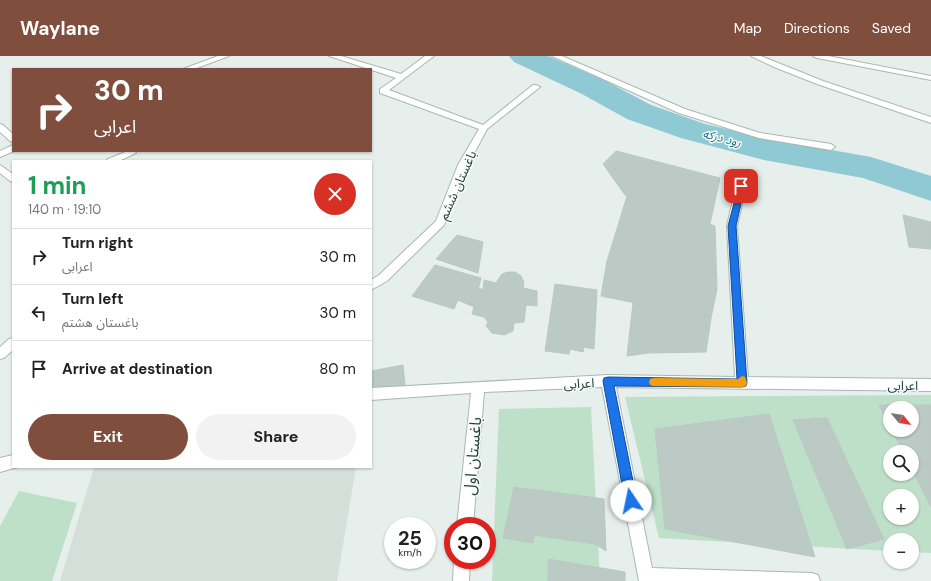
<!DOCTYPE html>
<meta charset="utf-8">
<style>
body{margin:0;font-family:"DM Sans","Noto Sans Arabic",sans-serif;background:#f2f2f2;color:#222;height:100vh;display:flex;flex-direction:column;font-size:15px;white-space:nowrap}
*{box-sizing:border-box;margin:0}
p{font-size:13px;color:#767676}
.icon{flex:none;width:22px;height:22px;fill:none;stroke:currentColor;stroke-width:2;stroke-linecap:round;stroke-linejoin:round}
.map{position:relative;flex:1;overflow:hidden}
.side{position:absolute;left:12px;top:104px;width:360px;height:308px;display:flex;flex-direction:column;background:#fff;border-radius:0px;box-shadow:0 1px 3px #0004}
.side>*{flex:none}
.guide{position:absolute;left:12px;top:12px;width:360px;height:84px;border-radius:0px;box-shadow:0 1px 3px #0004;background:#804e3d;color:#fff;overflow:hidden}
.needle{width:26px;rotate:120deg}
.tools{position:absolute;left:883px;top:345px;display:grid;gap:8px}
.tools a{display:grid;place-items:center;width:36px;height:36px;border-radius:50%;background:#fff;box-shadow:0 1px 3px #0004;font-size:20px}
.speed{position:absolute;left:384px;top:461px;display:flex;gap:8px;font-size:20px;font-weight:700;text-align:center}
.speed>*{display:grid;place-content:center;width:52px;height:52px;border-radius:50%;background:#fff;box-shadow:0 1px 3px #0004;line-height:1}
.speed small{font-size:10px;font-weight:400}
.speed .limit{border:6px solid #d22;background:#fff;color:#111}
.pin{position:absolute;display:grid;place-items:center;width:34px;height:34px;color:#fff;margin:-17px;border-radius:8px;box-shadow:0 2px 6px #0006}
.me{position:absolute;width:44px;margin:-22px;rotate:349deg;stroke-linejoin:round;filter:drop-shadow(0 0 3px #0008)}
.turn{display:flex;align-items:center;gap:14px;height:84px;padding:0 16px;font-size:18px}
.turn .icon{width:52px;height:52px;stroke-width:2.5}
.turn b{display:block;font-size:28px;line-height:34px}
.round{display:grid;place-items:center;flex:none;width:42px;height:42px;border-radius:21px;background:#f2f2f2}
.head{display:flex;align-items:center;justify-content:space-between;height:68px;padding:0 16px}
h1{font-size:24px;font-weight:700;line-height:30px;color:#1e9e55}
.primary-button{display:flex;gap:8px;margin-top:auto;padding:8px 16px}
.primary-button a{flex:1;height:46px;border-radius:24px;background:#804e3d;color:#fff;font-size:16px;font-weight:700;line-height:46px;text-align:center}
.primary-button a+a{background:#f2f2f2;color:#222}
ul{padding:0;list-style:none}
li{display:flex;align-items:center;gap:12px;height:56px;padding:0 16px;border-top:1px solid #e0e0e0}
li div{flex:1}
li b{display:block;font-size:15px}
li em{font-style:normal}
header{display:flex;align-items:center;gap:24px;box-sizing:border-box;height:56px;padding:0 20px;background:#804e3d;color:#fff}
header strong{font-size:19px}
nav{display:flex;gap:22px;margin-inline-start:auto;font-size:14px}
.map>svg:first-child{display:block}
.built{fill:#d4dfda}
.green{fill:#bfe0c8;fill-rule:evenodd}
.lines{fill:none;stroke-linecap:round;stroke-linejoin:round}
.river{fill:#8ec9d4;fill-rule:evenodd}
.building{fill:#bbcac4;stroke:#b8c9c2}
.minor-casing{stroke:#a8b8b2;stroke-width:2}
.minor{fill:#fff;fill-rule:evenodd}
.route{fill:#1a73e8;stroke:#114b97}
.slow{fill:#f59e0b}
.labels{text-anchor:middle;stroke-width:3;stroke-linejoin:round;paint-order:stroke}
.far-water-label{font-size:12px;font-style:italic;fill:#1c6f80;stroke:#f7fbf9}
.street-label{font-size:13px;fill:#24423a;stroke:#f7fbf9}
.near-street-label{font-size:16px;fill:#24423a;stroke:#f7fbf9}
</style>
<header>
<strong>Waylane</strong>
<nav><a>Map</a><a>Directions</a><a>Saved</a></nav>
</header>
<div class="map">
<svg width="931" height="525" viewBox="0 0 931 525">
<rect width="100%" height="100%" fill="#e6efeb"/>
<path class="built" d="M 94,411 L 356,411 L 337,525 L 60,525 Z"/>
<g class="green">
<path d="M 931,339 L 931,497 L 912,496 L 912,484 L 890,484 L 890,495 L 659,482 L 625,341 ZM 890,352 L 912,352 L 912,374 L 890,374 ZM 890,396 L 912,396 L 912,418 L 890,418 ZM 890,440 L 912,440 L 912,462 L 890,462 Z"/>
<path d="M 591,351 L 600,525 L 492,525 L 499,353 Z"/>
<path d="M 19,435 L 77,447 L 52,525 L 0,525 L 0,470 Z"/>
</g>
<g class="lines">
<path class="river" d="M 509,0 L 548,0 L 604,24 L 651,49 L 705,68 L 764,82 L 871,101 L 931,120 L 931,145 L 863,122 L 764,104 L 681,82 L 627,63 L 582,38 L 514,6 Z"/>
</g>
<g class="building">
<path d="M 616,95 L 720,122 L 710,168 L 625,139 L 603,108 Z"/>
<path d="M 627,140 L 715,170 L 717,233 L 607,205 Z"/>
<path d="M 903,159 L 931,166 L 931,193 L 909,191 Z"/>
<path d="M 457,179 L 483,186 L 478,217 L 436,203 Z"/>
<path d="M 607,205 L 717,233 L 711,262 L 601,240 Z"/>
<path d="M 435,209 L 481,222 L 474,251 L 458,244 L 454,253 L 412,240 Z"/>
<path d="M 508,216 L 515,216 L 521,220 L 524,226 L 523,232 L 537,235 L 537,250 L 526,249 L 524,266 L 514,267 L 513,275 L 504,279 L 492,277 L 486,270 L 488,266 L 484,261 L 472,258 L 479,233 L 483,233 L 484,224 L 496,227 L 502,218 Z"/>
<path d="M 555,228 L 597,234 L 594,293 L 584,291 L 583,296 L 570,293 L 569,298 L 545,295 Z"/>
<path d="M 633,247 L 711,262 L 706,296 L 648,297 L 627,300 Z"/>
<path d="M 403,309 L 405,329 L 371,331 L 371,315 Z"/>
<path d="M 879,349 L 931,349 L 931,451 L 912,414 L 912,396 L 903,396 L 892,374 L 912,374 L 912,352 L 890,352 L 890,371 Z"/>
<path d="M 769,358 L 815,501 L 665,473 L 655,373 Z"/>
<path d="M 827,362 L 884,483 L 847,493 L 793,364 Z"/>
<path d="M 514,431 L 604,443 L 606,495 L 595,488 L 534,479 L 533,487 L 503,482 Z"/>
<path d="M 548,503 L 625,516 L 625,525 L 548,525 Z"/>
</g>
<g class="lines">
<defs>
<g id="minor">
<path d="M 218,0 L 229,0 L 194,13 L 183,13 Z"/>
<path d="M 329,0 L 341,0 L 401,18 L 425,0 L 434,0 L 389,34 L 483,69 L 533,29 L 536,29 L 540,31 L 487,73 L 468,109 L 444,169 L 387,225 L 371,234 L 371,224 L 379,219 L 436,165 L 458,109 L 479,73 L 380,37 L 380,33 L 396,22 Z"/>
<path d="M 552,0 L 562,0 L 685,53 L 760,77 L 831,88 L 835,91 L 831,94 L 759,82 L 679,57 Z"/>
<path d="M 751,0 L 761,0 L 823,25 L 931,61 L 931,67 L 817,28 L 774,11 Z"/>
<path d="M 813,0 L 828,0 L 931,20 L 931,24 L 817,2 Z"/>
<path d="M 0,68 L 3,69 L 13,78 L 13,86 L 10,85 L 0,76 Z"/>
<path d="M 13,89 L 14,95 L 0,101 L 0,95 Z"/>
<path d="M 128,95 L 134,95 L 136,97 L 119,105 L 106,105 L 108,103 Z"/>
<path d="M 0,109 L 13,118 L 13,126 L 10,125 L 0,117 Z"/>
<path d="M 744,114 L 749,117 L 737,170 L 748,321 L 931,323 L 931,335 L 616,331 L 652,512 L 812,517 L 818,519 L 820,525 L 639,525 L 602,331 L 484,336 L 473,470 L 457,470 L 471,337 L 371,344 L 371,332 L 608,319 L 735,321 L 727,170 L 739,117 Z"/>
<path d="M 13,282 L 13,294 L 4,302 L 0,303 L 0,291 L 9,283 Z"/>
<path d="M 13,399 L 13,411 L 18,411 L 0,416 L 0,402 Z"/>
<path d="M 454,504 L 470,504 L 469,525 L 453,525 Z"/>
</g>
</defs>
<use href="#minor" class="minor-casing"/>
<use href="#minor" class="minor"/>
</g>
<path class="route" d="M 739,128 L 744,128 L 745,130 L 736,170 L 747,327 L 746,330 L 742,331 L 614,330 L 637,445 L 635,449 L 631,451 L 627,449 L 625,445 L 603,325 L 604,322 L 608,321 L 737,323 L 728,170 Z"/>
<path class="slow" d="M 742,320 L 745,321 L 747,327 L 746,330 L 742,331 L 654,330 L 650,329 L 649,326 L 650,323 L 654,322 L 738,323 Z"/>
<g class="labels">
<g class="far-water-label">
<text transform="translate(722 82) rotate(14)" y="4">رود درکه</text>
</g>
<g class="street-label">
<text transform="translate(457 129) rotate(-66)" y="5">باغستان ششم</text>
<text transform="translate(579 327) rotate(-2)" y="5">اعرابی</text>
<text transform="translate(903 329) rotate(1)" y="5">اعرابی</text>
</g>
<g class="near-street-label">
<text transform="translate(472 400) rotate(-85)" y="6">باغستان اول</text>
</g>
</g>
</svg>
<div class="tools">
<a><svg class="needle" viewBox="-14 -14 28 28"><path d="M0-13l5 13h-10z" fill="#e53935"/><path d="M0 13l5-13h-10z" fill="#767676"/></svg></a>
<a><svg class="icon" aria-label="search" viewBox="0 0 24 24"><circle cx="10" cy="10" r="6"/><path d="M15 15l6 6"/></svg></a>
<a>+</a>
<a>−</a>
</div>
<div class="speed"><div>25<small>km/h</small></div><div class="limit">30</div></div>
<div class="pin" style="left:741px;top:130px;background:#d93025"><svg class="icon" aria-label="arrive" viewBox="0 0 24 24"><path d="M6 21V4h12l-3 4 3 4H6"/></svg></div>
<svg class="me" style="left:631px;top:445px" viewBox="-20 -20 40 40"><circle r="19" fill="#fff"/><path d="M0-13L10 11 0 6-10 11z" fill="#1a73e8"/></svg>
<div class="guide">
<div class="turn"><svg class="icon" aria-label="right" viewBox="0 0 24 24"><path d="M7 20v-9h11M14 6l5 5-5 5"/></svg><div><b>30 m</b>اعرابی</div></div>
</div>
<section class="side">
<div class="head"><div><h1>1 min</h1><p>140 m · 19:10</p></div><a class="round" style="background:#d93025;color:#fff"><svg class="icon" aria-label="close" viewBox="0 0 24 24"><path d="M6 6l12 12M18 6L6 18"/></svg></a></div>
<ul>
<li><svg class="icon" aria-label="right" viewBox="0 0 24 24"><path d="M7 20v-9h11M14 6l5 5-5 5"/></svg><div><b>Turn right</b><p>اعرابی</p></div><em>30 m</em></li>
<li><svg class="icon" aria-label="left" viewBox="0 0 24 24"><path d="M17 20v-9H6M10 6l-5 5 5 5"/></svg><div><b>Turn left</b><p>باغستان هشتم</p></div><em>30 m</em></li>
<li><svg class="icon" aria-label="arrive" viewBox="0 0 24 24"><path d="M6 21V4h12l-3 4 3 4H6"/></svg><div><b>Arrive at destination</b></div><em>80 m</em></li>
</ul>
<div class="primary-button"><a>Exit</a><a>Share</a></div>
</section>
</div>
